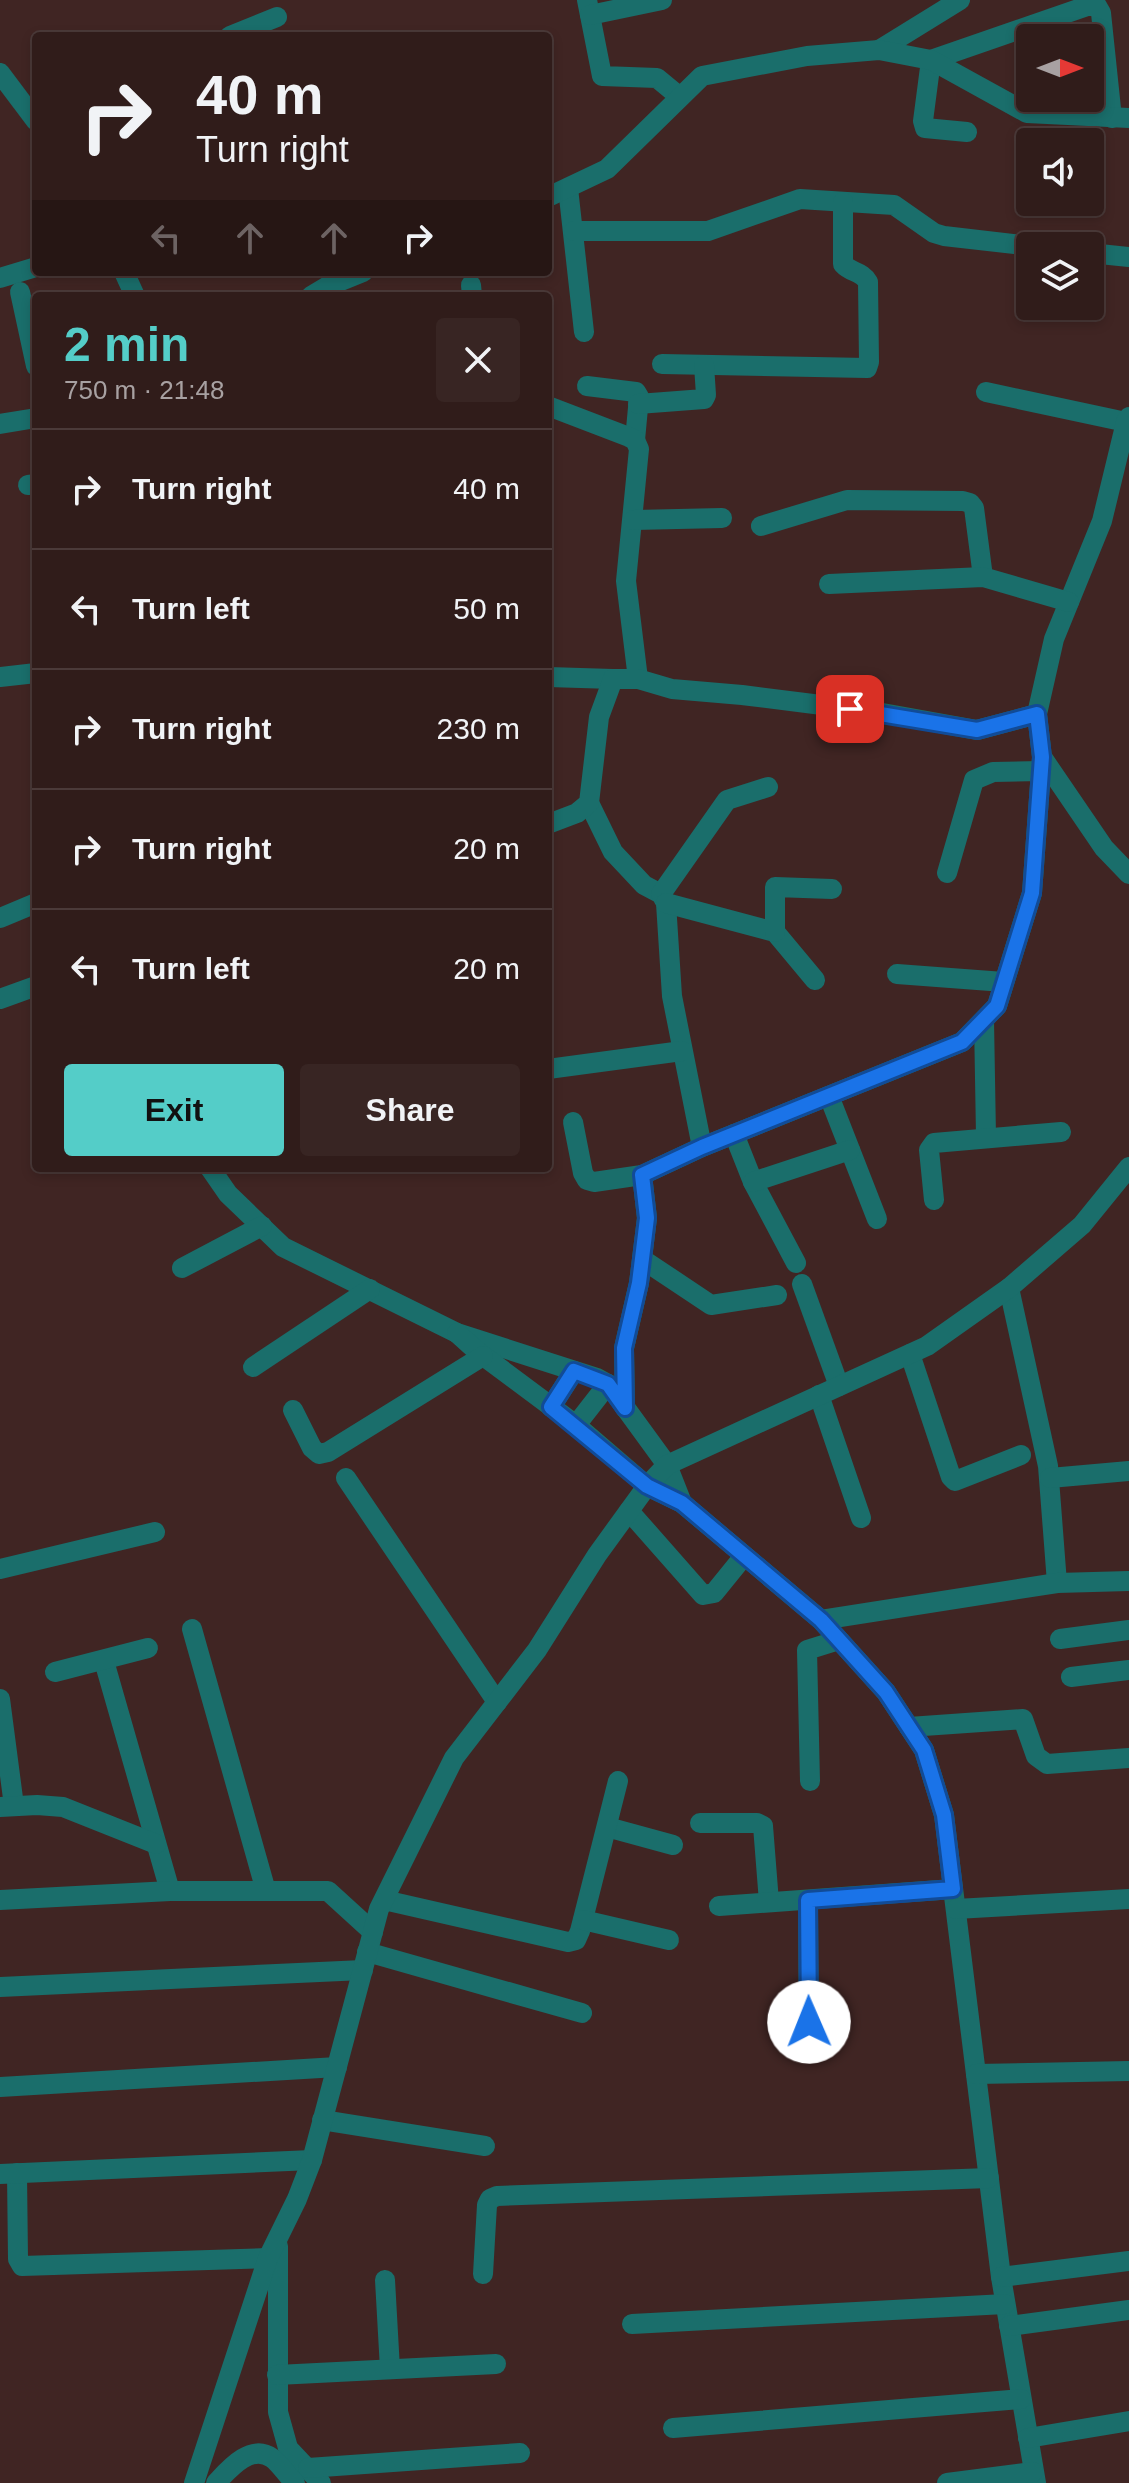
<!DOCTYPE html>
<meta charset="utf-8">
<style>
body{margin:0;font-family:Helvetica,sans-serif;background:#382523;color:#f1f3f6;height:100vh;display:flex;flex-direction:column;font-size:30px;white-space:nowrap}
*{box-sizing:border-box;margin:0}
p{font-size:26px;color:#a8a1a2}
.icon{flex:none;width:44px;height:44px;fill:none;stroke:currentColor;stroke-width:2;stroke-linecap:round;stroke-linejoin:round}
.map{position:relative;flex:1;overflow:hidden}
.sheet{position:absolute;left:32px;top:292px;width:520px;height:880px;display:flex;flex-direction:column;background:#301c1a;border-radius:8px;box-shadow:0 4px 12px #0003,0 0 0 2px #4b3a39}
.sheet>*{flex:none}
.hud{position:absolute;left:32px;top:32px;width:520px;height:244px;border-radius:8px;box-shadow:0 4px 12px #0003,0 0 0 2px #4b3a39;background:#301c1a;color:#f1f3f6;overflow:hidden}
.needle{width:52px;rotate:90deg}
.fabs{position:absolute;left:1016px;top:24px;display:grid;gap:16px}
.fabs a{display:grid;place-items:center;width:88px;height:88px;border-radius:8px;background:#301c1a;box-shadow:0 4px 12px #0003,0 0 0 2px #4b3a39;font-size:40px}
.pin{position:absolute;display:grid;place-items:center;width:68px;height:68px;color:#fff;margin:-34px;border-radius:16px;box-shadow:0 4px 12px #0006}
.me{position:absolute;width:88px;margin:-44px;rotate:359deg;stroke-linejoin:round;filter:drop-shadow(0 0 6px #0008)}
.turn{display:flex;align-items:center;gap:28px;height:168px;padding:0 32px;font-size:36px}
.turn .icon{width:104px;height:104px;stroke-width:2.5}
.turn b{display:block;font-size:56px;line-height:68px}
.lanes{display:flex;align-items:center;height:76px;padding:0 32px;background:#0003;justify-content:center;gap:40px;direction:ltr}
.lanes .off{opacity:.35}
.round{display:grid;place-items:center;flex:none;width:84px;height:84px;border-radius:8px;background:#382523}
.head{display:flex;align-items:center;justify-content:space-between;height:136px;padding:0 32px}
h1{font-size:48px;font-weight:600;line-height:60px;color:#54cdc8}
.cta{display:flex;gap:16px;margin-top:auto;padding:16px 32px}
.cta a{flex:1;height:92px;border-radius:8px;background:#54cdc8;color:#111;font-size:32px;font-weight:600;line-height:92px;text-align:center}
.cta a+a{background:#382523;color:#f1f3f6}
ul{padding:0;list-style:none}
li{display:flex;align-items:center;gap:24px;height:120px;padding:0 32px;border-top:2px solid #4b3a39}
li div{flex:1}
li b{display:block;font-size:30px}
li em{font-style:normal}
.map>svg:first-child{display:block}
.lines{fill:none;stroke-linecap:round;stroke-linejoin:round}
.minor{stroke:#1a6e6b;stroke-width:20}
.route-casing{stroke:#114b97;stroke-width:20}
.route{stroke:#1a73e8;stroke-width:14}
</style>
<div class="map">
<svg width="1129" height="2483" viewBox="0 0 1129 2483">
<rect width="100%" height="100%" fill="#402523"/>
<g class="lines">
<g class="minor">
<path d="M 587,0 L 602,76 L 657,78 L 680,97"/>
<path d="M 590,15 L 662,0"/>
<path d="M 230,36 L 277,17"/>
<path d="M 879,50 L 960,0"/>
<path d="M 0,73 L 36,121"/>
<path d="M 967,132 L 925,128 L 923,121 L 931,60 L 1087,6 L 1097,6 L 1101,13 L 1112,118"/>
<path d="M 568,188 L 584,332"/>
<path d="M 548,197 L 607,169 L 702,76 L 807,56 L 879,50 L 931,60 L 1027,113 L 1129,118"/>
<path d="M 574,231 L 708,231 L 800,199 L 894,205 L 934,233 L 944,236 L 1031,246"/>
<path d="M 1090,253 L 1129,257"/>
<path d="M 124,272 L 135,296"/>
<path d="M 0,278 L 36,267"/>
<path d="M 471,285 L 472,296"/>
<path d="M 20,292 L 36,366"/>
<path d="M 311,296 L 326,287 L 363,272"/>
<path d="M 662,364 L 867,368 L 869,362 L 868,282 C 862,271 851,273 843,264 L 843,202"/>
<path d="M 587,386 L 636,392 L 639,397 L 635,440"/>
<path d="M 986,392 L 1126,422"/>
<path d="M 638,404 L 704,399 L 706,395 L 704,365"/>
<path d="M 548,406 L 629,437 L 635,440 L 639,449 L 626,581 L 638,679"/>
<path d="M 1129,417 L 1126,422 L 1102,521 L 1054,639 L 1037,714 L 1042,757 L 1104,848 L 1129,874"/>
<path d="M 0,424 L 36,418"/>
<path d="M 28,485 L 36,484"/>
<path d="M 634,520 L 722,518"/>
<path d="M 761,526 L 847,500 L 963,501 L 970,503 L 974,508 L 983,577"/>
<path d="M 829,584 L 983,577 L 1069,602"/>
<path d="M 0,677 L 36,673"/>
<path d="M 548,677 L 613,679"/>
<path d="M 589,803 L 613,852 L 644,885 L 661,894 L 666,903 L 672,996 L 702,1147"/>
<path d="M 548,824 L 577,813 L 589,803 L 599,717 L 613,679 L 638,679 L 672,689 L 742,695 L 877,712 L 977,730 L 1037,714"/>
<path d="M 947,873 L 974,780 L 993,772 L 1041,771"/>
<path d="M 661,894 L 727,800 L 768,787"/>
<path d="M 666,903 L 775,932 L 815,980"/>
<path d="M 0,918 L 36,903"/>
<path d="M 775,932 L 775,887 L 832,889"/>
<path d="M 897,974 L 1004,982"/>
<path d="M 0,999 L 36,986"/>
<path d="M 984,1020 L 986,1136"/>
<path d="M 548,1069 L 682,1051"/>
<path d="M 829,1096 L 877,1219"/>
<path d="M 573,1122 L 583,1173 L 587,1180 L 594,1182 L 642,1175"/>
<path d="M 734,1134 L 753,1182 L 796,1263"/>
<path d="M 210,1168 L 228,1194 L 283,1247 L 457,1333 L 597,1378 L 608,1384 L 667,1465 L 682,1503"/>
<path d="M 753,1182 L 850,1150"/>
<path d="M 934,1200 L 929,1150 L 934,1143 L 1061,1132"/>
<path d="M 642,1259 L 711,1305 L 777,1295"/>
<path d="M 182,1268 L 262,1226"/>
<path d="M 802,1284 L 839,1386"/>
<path d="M 1009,1288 L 1048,1466 L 1057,1583"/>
<path d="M 457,1333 L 478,1352 L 576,1425 L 647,1486 L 682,1503 L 821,1620 L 886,1692 L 924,1750 L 944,1815 L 1001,2277 L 1036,2483"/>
<path d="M 910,1354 L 951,1477 L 955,1481 L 1021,1455"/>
<path d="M 253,1367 L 370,1289"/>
<path d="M 819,1395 L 861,1518"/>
<path d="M 551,1407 L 574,1371"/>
<path d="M 625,1408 L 624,1348 L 639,1283 L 647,1218 L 642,1175 L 702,1147 L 962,1042 L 997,1006 L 1032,893 L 1042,757"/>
<path d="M 293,1410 L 312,1448 L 319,1454 L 328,1452 L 483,1356"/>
<path d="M 576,1425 L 608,1384"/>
<path d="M 346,1478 L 497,1702"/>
<path d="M 1050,1478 L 1129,1471"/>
<path d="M 629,1511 L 703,1595 L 714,1593 L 744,1556"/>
<path d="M 0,1569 L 155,1532"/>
<path d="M 821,1620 L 1057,1583 L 1129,1581"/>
<path d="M 192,1629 L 266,1891"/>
<path d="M 1060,1639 L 1129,1630"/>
<path d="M 104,1661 L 170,1891"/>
<path d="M 55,1672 L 148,1648"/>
<path d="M 1071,1677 L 1129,1670"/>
<path d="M 0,1699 L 14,1806"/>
<path d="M 909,1727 L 1023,1719 L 1036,1756 L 1047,1764 L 1129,1758"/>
<path d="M 810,1781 L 807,1650 L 839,1640"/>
<path d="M 0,1807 L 37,1805 L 63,1807 L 156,1844"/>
<path d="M 700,1823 L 757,1823 L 763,1826 L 769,1902"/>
<path d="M 607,1827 L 673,1845"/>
<path d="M 0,1900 L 170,1891 L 328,1891 L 373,1932"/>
<path d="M 384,1900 L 568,1942 L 576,1940 L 580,1931 L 618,1781"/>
<path d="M 808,1900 L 809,2052"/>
<path d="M 719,1906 L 953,1889"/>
<path d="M 956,1909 L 1129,1899"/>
<path d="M 583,1920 L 669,1940"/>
<path d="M 367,1952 L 582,2013"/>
<path d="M 0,1987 L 363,1970"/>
<path d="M 976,2074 L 1129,2071"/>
<path d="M 0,2087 L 337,2067"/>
<path d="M 322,2120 L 485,2146"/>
<path d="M 17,2173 L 18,2259 L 22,2266 L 268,2258"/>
<path d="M 0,2174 L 312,2160"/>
<path d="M 278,2246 L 278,2412 L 288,2448 L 321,2483"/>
<path d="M 483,2274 L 487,2205 L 490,2199 L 497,2196 L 989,2178"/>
<path d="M 1001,2277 L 1129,2261"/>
<path d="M 385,2280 L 390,2369"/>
<path d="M 632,2324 L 1005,2304"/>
<path d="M 1009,2326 L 1129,2310"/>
<path d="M 277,2375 L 496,2364"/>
<path d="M 673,2428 L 1021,2399"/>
<path d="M 1028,2438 L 1129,2421"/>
<path d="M 308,2468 L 520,2453"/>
<path d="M 194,2483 L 268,2258 L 297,2199 L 312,2160 L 379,1909 L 454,1758 L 537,1650 L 597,1555 L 647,1486 L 667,1465 L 927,1346 L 1009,1288 L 1082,1225 L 1129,1167"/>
<path d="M 216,2483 C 229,2469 251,2443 272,2458 C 280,2464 287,2475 295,2483"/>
<path d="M 947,2483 L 1033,2472"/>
</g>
</g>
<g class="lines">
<defs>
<path id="route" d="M 809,2022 L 808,1900 L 953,1889 L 944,1815 L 924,1750 L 886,1692 L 821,1620 L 682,1503 L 647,1486 L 551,1407 L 574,1371 L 608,1384 L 625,1408 L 624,1348 L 639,1283 L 647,1218 L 642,1175 L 702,1147 L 962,1042 L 997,1006 L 1032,893 L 1042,757 L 1037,714 L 977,730 L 850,709"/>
</defs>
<use href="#route" class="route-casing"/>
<use href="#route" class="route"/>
</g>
</svg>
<div class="fabs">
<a><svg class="needle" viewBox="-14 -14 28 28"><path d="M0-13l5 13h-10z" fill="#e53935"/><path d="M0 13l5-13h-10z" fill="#a8a1a2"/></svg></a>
<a><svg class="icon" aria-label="sound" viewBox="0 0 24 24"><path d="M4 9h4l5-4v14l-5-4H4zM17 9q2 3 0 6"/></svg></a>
<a><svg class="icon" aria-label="layers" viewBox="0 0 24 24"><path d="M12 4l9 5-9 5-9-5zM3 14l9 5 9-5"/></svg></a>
</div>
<div class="pin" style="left:850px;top:709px;background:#d93025"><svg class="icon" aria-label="arrive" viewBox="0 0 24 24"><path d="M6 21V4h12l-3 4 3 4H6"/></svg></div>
<svg class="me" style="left:809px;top:2022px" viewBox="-20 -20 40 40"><circle r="19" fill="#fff"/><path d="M0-13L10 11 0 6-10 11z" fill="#1a73e8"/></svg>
<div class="hud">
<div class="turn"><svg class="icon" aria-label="right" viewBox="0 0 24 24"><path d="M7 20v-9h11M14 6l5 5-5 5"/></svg><div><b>40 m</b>Turn right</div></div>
<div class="lanes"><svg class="icon off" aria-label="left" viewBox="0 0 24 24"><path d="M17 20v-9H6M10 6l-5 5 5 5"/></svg><svg class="icon off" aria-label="ahead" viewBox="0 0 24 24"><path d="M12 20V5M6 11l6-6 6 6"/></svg><svg class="icon off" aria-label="ahead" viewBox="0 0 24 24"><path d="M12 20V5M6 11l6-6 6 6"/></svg><svg class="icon" aria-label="right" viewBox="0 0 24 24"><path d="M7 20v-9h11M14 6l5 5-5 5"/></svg></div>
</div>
<section class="sheet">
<div class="head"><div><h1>2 min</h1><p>750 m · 21:48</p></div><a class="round"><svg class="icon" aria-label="close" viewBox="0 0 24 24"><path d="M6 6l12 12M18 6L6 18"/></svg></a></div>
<ul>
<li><svg class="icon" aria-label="right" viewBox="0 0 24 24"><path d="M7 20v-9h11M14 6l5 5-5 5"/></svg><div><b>Turn right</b></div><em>40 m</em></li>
<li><svg class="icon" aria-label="left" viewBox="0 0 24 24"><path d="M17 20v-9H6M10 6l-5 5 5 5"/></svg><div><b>Turn left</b></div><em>50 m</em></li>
<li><svg class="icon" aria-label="right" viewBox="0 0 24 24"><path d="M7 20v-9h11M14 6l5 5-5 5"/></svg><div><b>Turn right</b></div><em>230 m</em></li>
<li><svg class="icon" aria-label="right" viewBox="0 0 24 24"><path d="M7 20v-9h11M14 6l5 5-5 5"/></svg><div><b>Turn right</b></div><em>20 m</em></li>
<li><svg class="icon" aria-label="left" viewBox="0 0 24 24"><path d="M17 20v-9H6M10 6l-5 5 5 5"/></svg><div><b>Turn left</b></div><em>20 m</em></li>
</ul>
<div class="cta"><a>Exit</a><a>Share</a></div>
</section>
</div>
